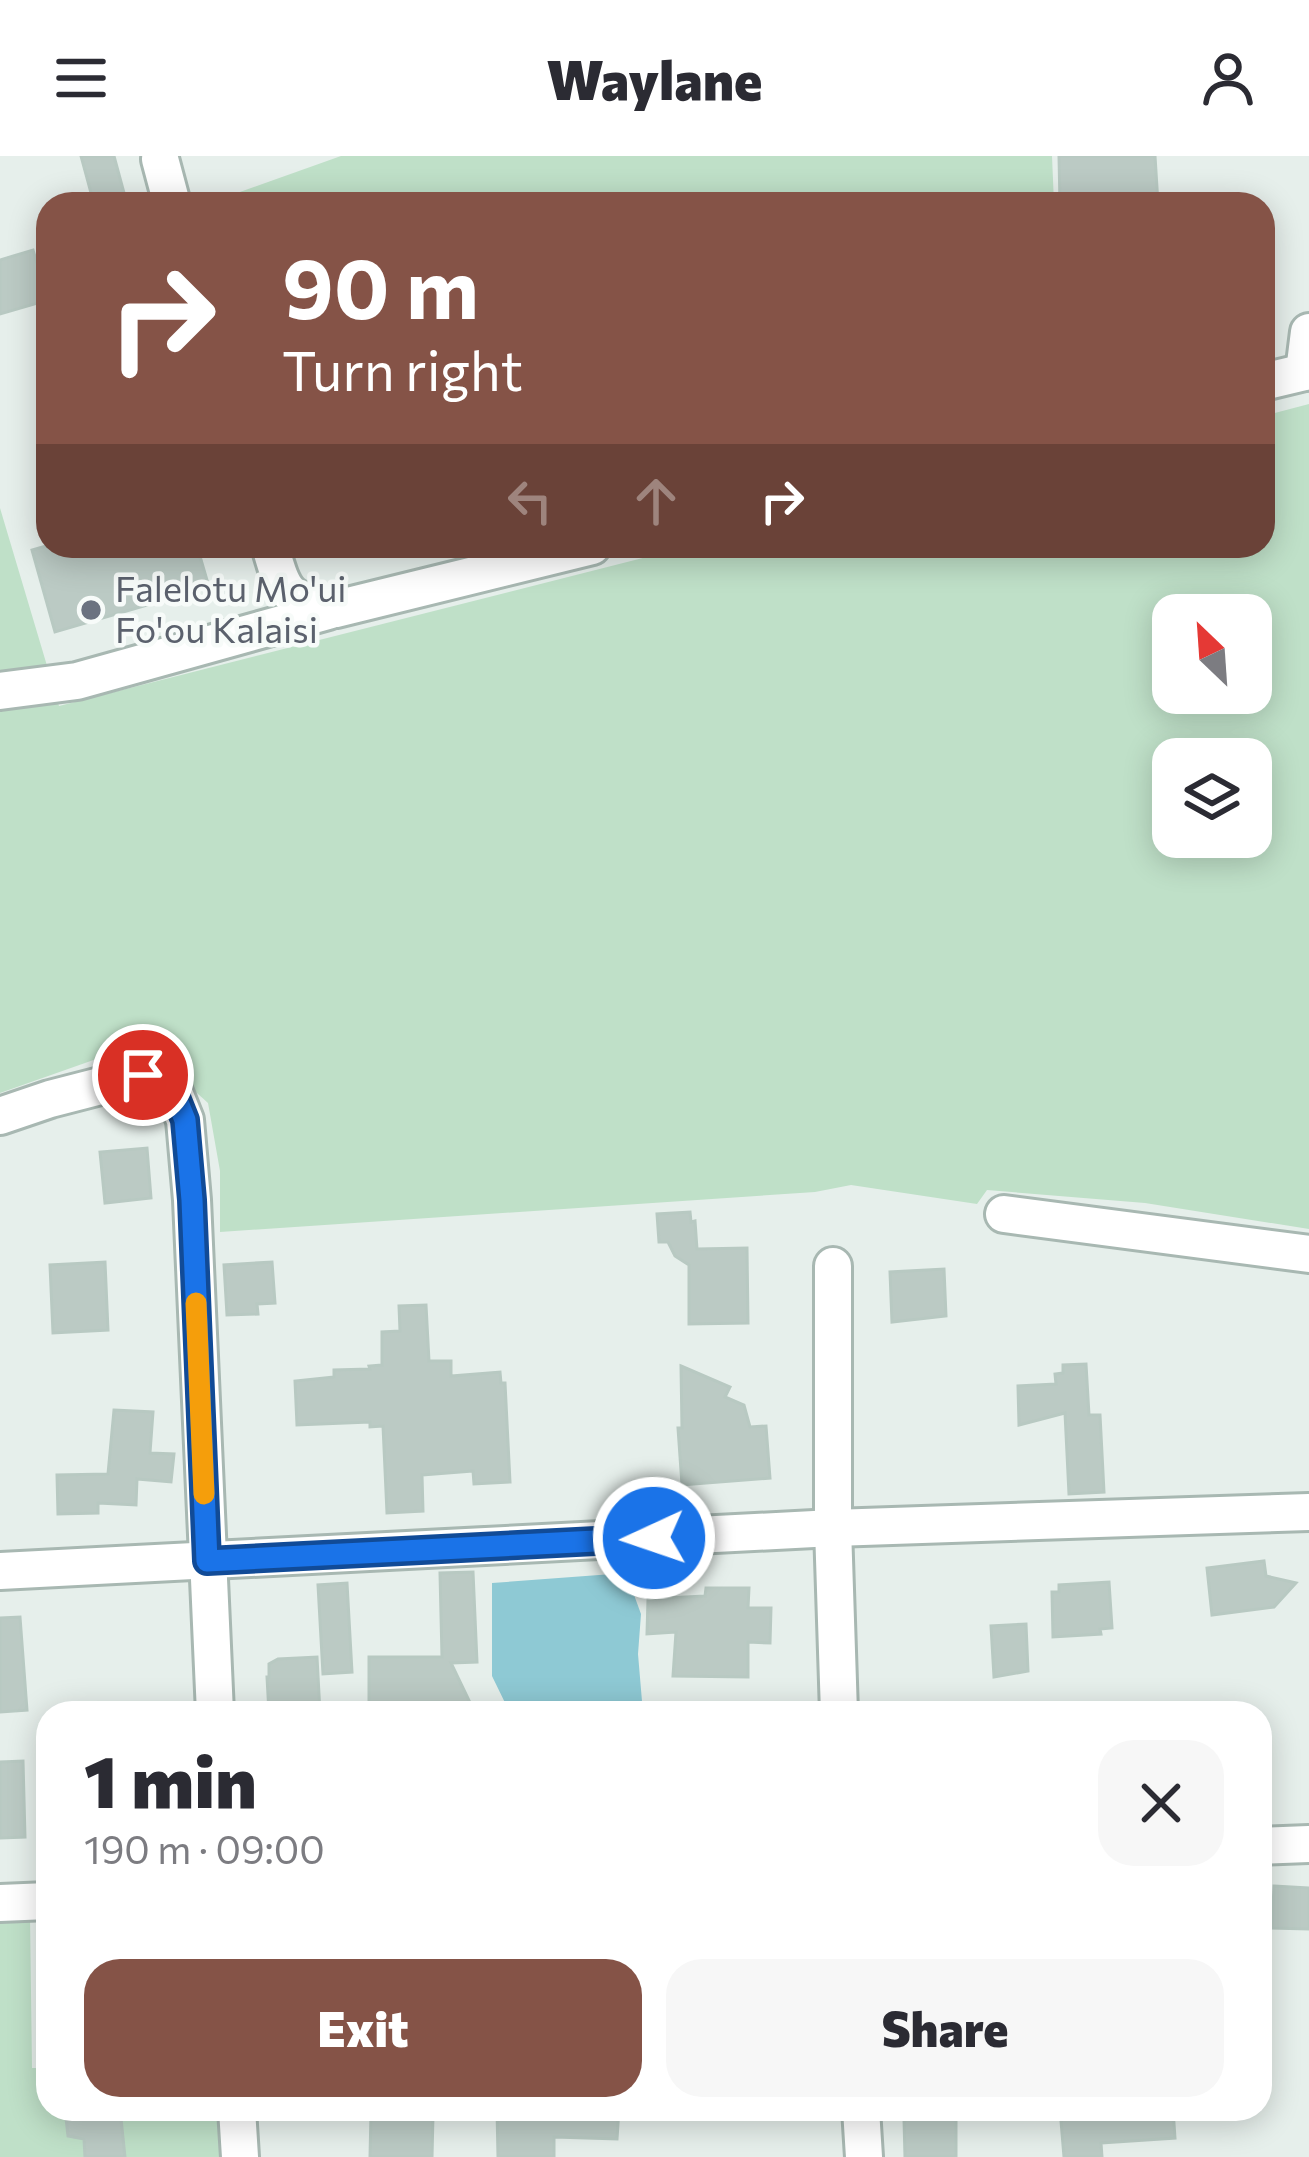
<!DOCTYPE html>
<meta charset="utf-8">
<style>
body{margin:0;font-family:Commissioner,sans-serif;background:#f7f7f7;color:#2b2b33;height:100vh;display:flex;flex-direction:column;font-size:45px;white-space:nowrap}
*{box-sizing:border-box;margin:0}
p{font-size:39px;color:#7c7c81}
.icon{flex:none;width:66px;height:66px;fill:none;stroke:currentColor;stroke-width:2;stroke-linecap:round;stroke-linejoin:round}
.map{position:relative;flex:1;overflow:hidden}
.panel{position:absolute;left:36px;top:1545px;width:1236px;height:420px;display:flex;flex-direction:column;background:#fff;border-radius:36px;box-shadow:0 6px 30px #0003}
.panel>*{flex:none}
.guide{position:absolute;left:36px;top:36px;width:1239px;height:366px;border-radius:36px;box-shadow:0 6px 30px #0003;background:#855347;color:#fff;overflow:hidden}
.needle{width:78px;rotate:335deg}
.tools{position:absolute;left:1152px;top:438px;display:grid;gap:24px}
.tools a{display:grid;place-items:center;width:120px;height:120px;border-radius:24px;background:#fff;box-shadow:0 6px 30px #0003;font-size:60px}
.pin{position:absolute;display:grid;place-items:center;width:102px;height:102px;color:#fff;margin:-51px;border:6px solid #fff;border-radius:50%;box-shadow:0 3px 12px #0007}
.me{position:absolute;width:132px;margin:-66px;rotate:267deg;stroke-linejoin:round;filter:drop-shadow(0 0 9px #0008)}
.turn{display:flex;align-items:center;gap:42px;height:252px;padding:0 48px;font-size:54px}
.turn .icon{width:156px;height:156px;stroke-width:2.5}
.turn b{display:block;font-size:84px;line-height:102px}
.lanes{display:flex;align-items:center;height:114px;padding:0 48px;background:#0003;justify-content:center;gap:60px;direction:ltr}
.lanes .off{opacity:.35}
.round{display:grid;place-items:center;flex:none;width:126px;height:126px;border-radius:36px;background:#f7f7f7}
.overview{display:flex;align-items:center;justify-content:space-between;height:204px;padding:0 48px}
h1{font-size:72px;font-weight:800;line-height:90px}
.primary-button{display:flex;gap:24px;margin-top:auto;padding:24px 48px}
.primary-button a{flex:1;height:138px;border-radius:36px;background:#855347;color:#fff;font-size:48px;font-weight:800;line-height:138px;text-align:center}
.primary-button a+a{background:#f7f7f7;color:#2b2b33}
header{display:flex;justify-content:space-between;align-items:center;height:156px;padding:0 48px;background:#fff;font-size:54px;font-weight:800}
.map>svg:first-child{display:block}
.green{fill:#bfe0c8;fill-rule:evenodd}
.water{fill:#8ec9d4}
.building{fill:#bbcac4;stroke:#b8c9c2;stroke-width:3}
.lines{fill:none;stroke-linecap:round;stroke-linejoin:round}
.minor-casing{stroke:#a8b8b2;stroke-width:42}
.minor{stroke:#fff;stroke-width:36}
.route-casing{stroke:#114b97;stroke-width:30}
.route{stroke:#1a73e8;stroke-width:21}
.slow{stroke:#f59e0b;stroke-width:21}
.worship-dot{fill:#6b7280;stroke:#f7fbf9;stroke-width:4.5}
.labels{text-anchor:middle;stroke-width:9;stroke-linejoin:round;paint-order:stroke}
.worship-label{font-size:36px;fill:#5b616d;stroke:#f7fbf9;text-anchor:start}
</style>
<header><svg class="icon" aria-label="menu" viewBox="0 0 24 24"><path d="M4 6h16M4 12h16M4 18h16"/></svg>Waylane<svg class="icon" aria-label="person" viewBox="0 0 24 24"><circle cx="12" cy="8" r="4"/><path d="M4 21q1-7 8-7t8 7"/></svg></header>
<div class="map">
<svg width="1309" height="2001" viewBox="0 0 1309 2001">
<rect width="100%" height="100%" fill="#e6efeb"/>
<g class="green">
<path d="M 341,0 L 1052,0 L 1054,48 L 206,48 Z"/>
<path d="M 1309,248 L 1309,1073 L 1145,1047 L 987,1034 L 977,1048 L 851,1029 L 815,1036 L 220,1076 L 220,1015 L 208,947 L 157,901 L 153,883 L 0,937 L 0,352 L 59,550 L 690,390 L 1263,390 L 1263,260 ZM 1173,459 L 1251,459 L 1251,537 L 1173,537 ZM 1173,603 L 1251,603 L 1251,681 L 1173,681 Z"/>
<path d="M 30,1758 L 32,1912 L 48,1912 L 48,1953 L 223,1953 L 225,2001 L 0,2001 L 0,1759 Z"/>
</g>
<path class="water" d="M 626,1417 L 641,1458 L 638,1498 L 643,1557 L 510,1557 L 492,1520 L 492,1427 Z"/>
<g class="building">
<path d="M 81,0 L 114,0 L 127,48 L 94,48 Z"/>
<path d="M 1059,0 L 1155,0 L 1158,48 L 1060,48 Z"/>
<path d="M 33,94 L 48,144 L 0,158 L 0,104 Z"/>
<path d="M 46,390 L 197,390 L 209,431 L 55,476 L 32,394 Z"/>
<path d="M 147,992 L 151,1042 L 105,1047 L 100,996 Z"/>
<path d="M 690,1056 L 691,1066 L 695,1065 L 697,1093 L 747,1092 L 748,1167 L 689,1168 L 689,1109 L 675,1100 L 668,1086 L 659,1086 L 657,1058 Z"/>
<path d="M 105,1106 L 108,1174 L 53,1177 L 50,1109 Z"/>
<path d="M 272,1106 L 275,1147 L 257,1148 L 258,1158 L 227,1159 L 224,1109 Z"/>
<path d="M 944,1113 L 946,1160 L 892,1166 L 890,1116 Z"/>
<path d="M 426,1149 L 429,1205 L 451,1205 L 451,1220 L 500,1216 L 501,1227 L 505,1227 L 510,1326 L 474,1328 L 473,1315 L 422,1319 L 423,1355 L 387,1357 L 383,1270 L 370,1271 L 370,1266 L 297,1269 L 295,1225 L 334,1221 L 334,1214 L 370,1213 L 369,1210 L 382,1209 L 382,1176 L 400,1175 L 399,1150 Z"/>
<path d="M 1086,1208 L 1089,1259 L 1100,1259 L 1104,1336 L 1069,1338 L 1065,1257 L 1019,1269 L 1018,1230 L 1056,1228 L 1055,1218 L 1063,1217 L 1063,1209 Z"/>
<path d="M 681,1210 L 730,1231 L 725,1241 L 744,1249 L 750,1271 L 766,1270 L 770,1322 L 682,1329 L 678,1272 L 682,1272 Z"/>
<path d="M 114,1254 L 153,1256 L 150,1297 L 174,1298 L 171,1326 L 137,1323 L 136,1349 L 98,1347 L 98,1357 L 58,1358 L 57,1319 L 108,1318 Z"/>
<path d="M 1264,1405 L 1266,1420 L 1296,1427 L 1274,1451 L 1212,1459 L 1207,1412 Z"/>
<path d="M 473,1416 L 477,1506 L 451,1507 L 475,1557 L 369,1557 L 369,1501 L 442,1501 L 440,1417 Z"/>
<path d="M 1109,1426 L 1112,1472 L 1100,1473 L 1101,1478 L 1053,1481 L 1052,1436 L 1059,1436 L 1059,1429 Z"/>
<path d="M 347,1427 L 352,1516 L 323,1518 L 318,1429 Z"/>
<path d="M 706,1432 L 749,1432 L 748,1452 L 771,1452 L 770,1487 L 748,1486 L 748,1521 L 673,1520 L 676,1476 L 647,1478 L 648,1443 L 705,1440 Z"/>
<path d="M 20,1461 L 27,1554 L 0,1556 L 0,1462 Z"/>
<path d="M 1026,1468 L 1028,1515 L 994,1521 L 991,1470 Z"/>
<path d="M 317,1501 L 320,1557 L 269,1557 L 267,1521 L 269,1521 L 269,1508 L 278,1503 Z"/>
<path d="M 23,1605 L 25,1681 L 0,1682 L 0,1606 Z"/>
<path d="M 1274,1730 L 1309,1732 L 1309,1773 L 1272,1772 Z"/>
<path d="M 65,1953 L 120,1953 L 125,2001 L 85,2001 L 84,1983 L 68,1980 Z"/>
<path d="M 497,1953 L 619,1953 L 617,1983 L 554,1981 L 554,2001 L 498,2001 Z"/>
<path d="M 1060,1953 L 1173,1953 L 1175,1982 L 1101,1987 L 1102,2001 L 1064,2001 Z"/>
<path d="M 371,1958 L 433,1959 L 432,2001 L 370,2001 Z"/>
<path d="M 904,1963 L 956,1963 L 956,2001 L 905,2001 Z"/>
</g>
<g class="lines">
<defs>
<g id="minor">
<path d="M 160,3 L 172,48"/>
<path d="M 1304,216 L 1309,176"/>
<path d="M 1263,226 L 1309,215"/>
<path d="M 270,390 C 284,438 285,445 336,453 L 592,390"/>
<path d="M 0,535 L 77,525 L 328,455"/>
<path d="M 0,960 L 50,943 L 143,919 L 171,929 L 185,964 L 192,1044 L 215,1557"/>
<path d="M 1004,1058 L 1309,1098"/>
<path d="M 833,1110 L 833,1372 L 839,1557"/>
<path d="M 0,1415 L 833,1372 L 1309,1356"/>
<path d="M 1260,1690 L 1309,1688"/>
<path d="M 0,1747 L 48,1745"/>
<path d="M 237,1953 L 240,2001"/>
<path d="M 861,1953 L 864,2001"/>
</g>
</defs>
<use href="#minor" class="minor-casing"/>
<use href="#minor" class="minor"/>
</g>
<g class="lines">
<defs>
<path id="route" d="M 143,919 L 171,929 L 185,964 L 192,1044 L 207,1405 L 654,1382"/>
</defs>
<use href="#route" class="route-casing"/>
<use href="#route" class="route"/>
<path class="slow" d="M 196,1147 L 204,1338"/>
</g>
<circle class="worship-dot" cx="91" cy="454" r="12"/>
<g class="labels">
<g class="worship-label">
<text x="115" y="446">Falelotu Mo'ui<tspan x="115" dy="41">Fo'ou Kalaisi</tspan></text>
</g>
</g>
</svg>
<div class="tools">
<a><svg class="needle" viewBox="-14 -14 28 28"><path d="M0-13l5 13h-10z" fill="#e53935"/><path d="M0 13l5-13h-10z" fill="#7c7c81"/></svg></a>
<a><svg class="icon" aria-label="layers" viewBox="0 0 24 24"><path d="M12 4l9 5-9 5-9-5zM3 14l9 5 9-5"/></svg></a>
</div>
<div class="pin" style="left:143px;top:919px;background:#d93025"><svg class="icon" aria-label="arrive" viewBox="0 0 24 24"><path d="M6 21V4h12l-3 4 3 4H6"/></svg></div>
<svg class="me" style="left:654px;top:1382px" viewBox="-20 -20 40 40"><circle r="17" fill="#1a73e8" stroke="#fff" stroke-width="3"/><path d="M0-11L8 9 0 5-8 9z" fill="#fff"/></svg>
<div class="guide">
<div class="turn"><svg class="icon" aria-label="right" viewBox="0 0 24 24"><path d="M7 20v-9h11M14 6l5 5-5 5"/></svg><div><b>90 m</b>Turn right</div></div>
<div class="lanes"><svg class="icon off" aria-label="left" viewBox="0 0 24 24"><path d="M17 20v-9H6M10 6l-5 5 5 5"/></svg><svg class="icon off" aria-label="ahead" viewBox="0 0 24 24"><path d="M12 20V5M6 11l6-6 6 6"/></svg><svg class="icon" aria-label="right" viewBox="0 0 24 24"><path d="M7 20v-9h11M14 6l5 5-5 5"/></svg></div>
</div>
<section class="panel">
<div class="overview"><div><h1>1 min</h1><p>190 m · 09:00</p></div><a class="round"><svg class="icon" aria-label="close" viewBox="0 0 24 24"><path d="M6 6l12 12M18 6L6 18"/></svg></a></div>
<div class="primary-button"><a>Exit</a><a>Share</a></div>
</section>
</div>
